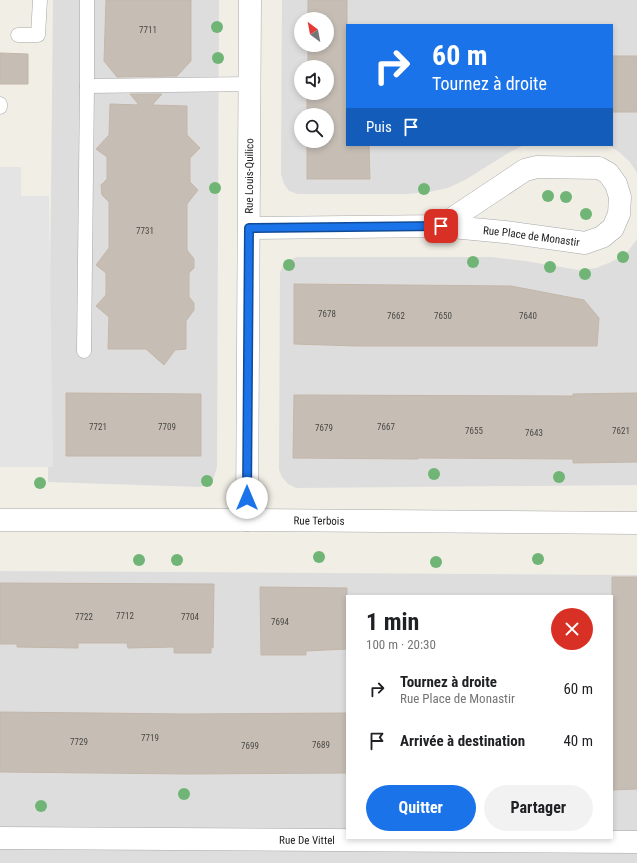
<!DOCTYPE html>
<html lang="fr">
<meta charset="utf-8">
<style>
body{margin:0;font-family:"Roboto Condensed",sans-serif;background:#f2f2f2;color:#202124;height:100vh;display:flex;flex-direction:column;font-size:15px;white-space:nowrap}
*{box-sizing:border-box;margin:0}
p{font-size:13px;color:#757577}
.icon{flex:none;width:22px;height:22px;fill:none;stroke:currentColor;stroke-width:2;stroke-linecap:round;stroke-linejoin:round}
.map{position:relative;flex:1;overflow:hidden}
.details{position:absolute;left:346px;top:595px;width:267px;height:244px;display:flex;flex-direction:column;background:#fff;border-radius:0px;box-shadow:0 2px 6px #0003}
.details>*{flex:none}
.hud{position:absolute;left:346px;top:24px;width:267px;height:122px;border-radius:0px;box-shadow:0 2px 6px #0003;background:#1a73e8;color:#fff;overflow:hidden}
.needle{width:26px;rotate:328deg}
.fabs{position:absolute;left:294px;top:12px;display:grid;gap:8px}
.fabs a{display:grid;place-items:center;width:40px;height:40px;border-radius:50%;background:#fff;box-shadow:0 2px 6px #0003;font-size:20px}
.pin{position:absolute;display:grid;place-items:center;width:34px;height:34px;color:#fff;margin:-17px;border-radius:8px;box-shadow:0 2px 6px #0006}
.me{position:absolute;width:44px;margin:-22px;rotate:0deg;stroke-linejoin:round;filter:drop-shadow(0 0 3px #0008)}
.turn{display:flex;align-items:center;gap:14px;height:84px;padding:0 20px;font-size:18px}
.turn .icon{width:52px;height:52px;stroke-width:2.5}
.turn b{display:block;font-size:28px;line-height:34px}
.then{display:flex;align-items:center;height:38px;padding:0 20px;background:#0003;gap:8px;font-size:15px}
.round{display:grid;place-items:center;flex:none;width:42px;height:42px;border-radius:21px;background:#f2f2f2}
.headline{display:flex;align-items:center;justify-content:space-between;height:68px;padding:0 20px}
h1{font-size:24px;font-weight:700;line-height:30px}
.cta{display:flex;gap:8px;margin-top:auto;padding:8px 20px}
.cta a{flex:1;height:46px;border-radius:24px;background:#1a73e8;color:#fff;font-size:16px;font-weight:700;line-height:46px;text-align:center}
.cta a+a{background:#f2f2f2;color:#202124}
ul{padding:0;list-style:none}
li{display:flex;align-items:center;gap:12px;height:52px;padding:0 20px}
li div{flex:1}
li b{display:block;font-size:15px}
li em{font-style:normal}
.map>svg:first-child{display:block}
.residential{fill:#dedddd;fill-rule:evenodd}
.parking{fill:#e4e4e4}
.building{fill:#c6beb5;stroke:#c4b6a8}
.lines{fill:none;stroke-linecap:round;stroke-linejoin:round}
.service-casing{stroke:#a7a7a7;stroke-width:15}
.minor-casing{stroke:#a7a7a7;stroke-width:23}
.service{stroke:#fff;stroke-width:14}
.minor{stroke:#fff;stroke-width:22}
.tree{fill:#70b576}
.route-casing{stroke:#114b97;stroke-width:10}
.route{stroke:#1a73e8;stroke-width:7}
.labels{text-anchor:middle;stroke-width:3;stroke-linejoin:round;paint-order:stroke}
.number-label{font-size:9px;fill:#4a4845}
.street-label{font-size:11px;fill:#202020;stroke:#fff}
</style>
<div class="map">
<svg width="637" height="863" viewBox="0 0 637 863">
<rect width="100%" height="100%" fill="#f1eee6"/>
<g class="residential">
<path d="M 53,0 L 219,0 L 217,467 L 213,480 L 207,485 L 200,487 L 48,482 Z"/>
<path d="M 282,0 L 637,0 L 637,173 L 630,162 L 619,152 L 608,145 L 612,145 L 612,25 L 347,25 L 347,145 L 524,145 L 510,152 L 465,180 L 448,188 L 429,192 L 406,194 L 298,194 L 289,191 L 284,184 L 281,174 ZM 301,19 L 327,19 L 327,45 L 301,45 ZM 301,67 L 327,67 L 327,93 L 301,93 ZM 301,115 L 327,115 L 327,141 L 301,141 Z"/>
<path d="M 637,239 L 637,485 L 296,488 L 288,484 L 282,477 L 279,470 L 280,272 L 283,265 L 289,260 L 297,257 L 491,257 L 525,261 L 579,270 L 596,268 L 611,262 L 626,254 Z"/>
<path d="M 0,571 L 637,575 L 637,863 L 0,863 ZM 347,596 L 612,596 L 612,838 L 347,838 Z"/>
</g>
<path class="parking" d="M 0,167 L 21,167 L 21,196 L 49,196 L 53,467 L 0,467 Z"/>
<g class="building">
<path d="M 106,0 L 191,0 L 191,61 L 177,76 L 117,77 L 104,61 Z"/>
<path d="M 308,0 L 347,0 L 347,145 L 369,145 L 370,179 L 307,179 L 307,141 L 327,141 L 327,115 L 307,115 L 307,93 L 327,93 L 327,67 L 308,67 L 308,45 L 327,45 L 327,19 L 308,19 Z"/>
<path d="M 0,53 L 28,54 L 28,84 L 0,84 Z"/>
<rect x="612" y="56" width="25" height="56"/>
<path d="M 130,94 L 162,94 L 152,105 L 187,106 L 187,135 L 200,148 L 190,158 L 190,182 L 198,190 L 187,204 L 187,250 L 194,259 L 194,268 L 189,273 L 189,297 L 194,303 L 194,310 L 186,321 L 186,349 L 175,350 L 164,365 L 146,349 L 108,349 L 109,317 L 96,306 L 106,295 L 106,273 L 96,265 L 109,248 L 109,202 L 102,195 L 101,185 L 107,179 L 107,157 L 96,149 L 109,135 L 110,104 L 139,105 Z"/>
<path d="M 294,284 L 511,286 L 584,300 L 599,318 L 597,346 L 357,346 L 294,344 Z"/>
<path d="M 66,393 L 201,394 L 201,456 L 66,456 Z"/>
<path d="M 637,393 L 637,462 L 573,463 L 573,459 L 418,458 L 418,459 L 293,458 L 294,395 L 573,396 L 573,394 Z"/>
<path d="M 612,577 L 637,577 L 637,789 L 612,790 Z"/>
<path d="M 0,583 L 214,584 L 213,648 L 211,647 L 211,653 L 174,653 L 174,647 L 128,648 L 127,643 L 78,643 L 78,648 L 17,647 L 17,644 L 0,644 Z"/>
<path d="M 260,587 L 347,588 L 347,649 L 306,651 L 306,655 L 261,655 Z"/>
<path d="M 0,712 L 186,714 L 347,713 L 347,773 L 189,774 L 0,772 Z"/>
</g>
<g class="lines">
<defs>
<g id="service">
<path d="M 87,0 L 87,86 L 250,84"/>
<path d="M 18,35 L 38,35 L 40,0"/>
<path d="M 0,104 L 0,107"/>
<path d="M 84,351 L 87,86"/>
</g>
<g id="minor">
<path id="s1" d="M 249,228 L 441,226 L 505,232 L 585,243 L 602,237 L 613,228 L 619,214 L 620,197 L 616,184 L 608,173 L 599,168 L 537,167 L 525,170 L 441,226"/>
<path id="s2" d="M 0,520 L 247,520 L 637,523"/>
<path id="s3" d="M 247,520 L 250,0"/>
<path id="s4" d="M 0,838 L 637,842"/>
</g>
</defs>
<use href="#service" class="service-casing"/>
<use href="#minor" class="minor-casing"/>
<use href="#service" class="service"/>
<use href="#minor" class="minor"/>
</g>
<g class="tree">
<circle cx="217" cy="27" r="6"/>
<circle cx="218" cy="58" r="6"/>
<circle cx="215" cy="188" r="6"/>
<circle cx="424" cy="189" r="6"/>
<circle cx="548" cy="196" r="6"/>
<circle cx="566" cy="197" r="6"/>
<circle cx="586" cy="214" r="6"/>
<circle cx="623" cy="257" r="6"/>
<circle cx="473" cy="262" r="6"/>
<circle cx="289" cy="265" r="6"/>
<circle cx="550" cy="267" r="6"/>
<circle cx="585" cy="274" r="6"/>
<circle cx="434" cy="474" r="6"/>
<circle cx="559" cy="477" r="6"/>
<circle cx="207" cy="481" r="6"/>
<circle cx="40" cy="483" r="6"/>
<circle cx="319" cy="557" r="6"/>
<circle cx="538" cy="559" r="6"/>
<circle cx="139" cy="560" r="6"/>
<circle cx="177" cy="560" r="6"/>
<circle cx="436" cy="562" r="6"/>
<circle cx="184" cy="794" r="6"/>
<circle cx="41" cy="806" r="6"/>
</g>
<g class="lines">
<defs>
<path id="route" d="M 247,498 L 249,228 L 441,226"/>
</defs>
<use href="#route" class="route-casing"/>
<use href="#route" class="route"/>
</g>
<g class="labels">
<g class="number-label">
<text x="148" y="33">7711</text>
<text x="145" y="234">7731</text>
<text x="327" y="317">7678</text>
<text x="396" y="319">7662</text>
<text x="443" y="319">7650</text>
<text x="528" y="319">7640</text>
<text x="98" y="430">7721</text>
<text x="167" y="430">7709</text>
<text x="386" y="430">7667</text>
<text x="324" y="431">7679</text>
<text x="474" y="434">7655</text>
<text x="621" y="434">7621</text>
<text x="534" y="436">7643</text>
<text x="125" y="619">7712</text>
<text x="84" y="620">7722</text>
<text x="190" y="620">7704</text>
<text x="280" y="625">7694</text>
<text x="150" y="741">7719</text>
<text x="79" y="745">7729</text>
<text x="321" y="748">7689</text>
<text x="250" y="749">7699</text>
</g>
<g class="street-label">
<text dy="4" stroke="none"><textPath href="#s3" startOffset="344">Rue Louis-Quilico</textPath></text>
<text dy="4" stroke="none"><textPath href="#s1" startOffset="283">Rue Place de Monastir</textPath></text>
<text dy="4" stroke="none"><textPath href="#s2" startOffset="319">Rue Terbois</textPath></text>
<text dy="4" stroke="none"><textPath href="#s4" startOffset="307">Rue De Vittel</textPath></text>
</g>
</g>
</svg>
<div class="fabs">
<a><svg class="needle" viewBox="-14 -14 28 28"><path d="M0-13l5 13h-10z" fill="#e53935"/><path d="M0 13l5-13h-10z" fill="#757577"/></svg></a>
<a><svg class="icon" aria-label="sound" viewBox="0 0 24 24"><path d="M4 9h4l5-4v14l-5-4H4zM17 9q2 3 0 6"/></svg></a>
<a><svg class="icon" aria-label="search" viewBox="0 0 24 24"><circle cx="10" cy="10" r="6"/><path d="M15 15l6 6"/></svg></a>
</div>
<div class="pin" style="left:441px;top:226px;background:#d93025"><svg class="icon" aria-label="arrive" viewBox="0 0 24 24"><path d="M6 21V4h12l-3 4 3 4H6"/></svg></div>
<svg class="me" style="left:247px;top:498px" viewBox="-20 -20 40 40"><circle r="19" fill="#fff"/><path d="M0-13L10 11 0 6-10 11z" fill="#1a73e8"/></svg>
<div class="hud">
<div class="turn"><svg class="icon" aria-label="right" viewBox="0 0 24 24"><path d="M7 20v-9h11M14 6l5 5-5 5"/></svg><div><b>60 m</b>Tournez à droite</div></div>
<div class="then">Puis<svg class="icon" aria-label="arrive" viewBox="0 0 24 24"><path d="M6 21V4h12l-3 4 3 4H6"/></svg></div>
</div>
<section class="details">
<div class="headline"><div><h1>1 min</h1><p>100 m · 20:30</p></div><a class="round" style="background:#d93025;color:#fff"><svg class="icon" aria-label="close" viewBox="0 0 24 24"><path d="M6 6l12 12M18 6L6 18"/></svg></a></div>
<ul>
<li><svg class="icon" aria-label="right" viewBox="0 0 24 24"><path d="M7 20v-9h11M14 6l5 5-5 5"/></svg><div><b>Tournez à droite</b><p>Rue Place de Monastir</p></div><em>60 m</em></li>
<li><svg class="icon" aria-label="arrive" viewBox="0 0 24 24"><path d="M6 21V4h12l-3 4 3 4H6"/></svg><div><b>Arrivée à destination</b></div><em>40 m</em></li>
</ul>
<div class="cta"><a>Quitter</a><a>Partager</a></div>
</section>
</div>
